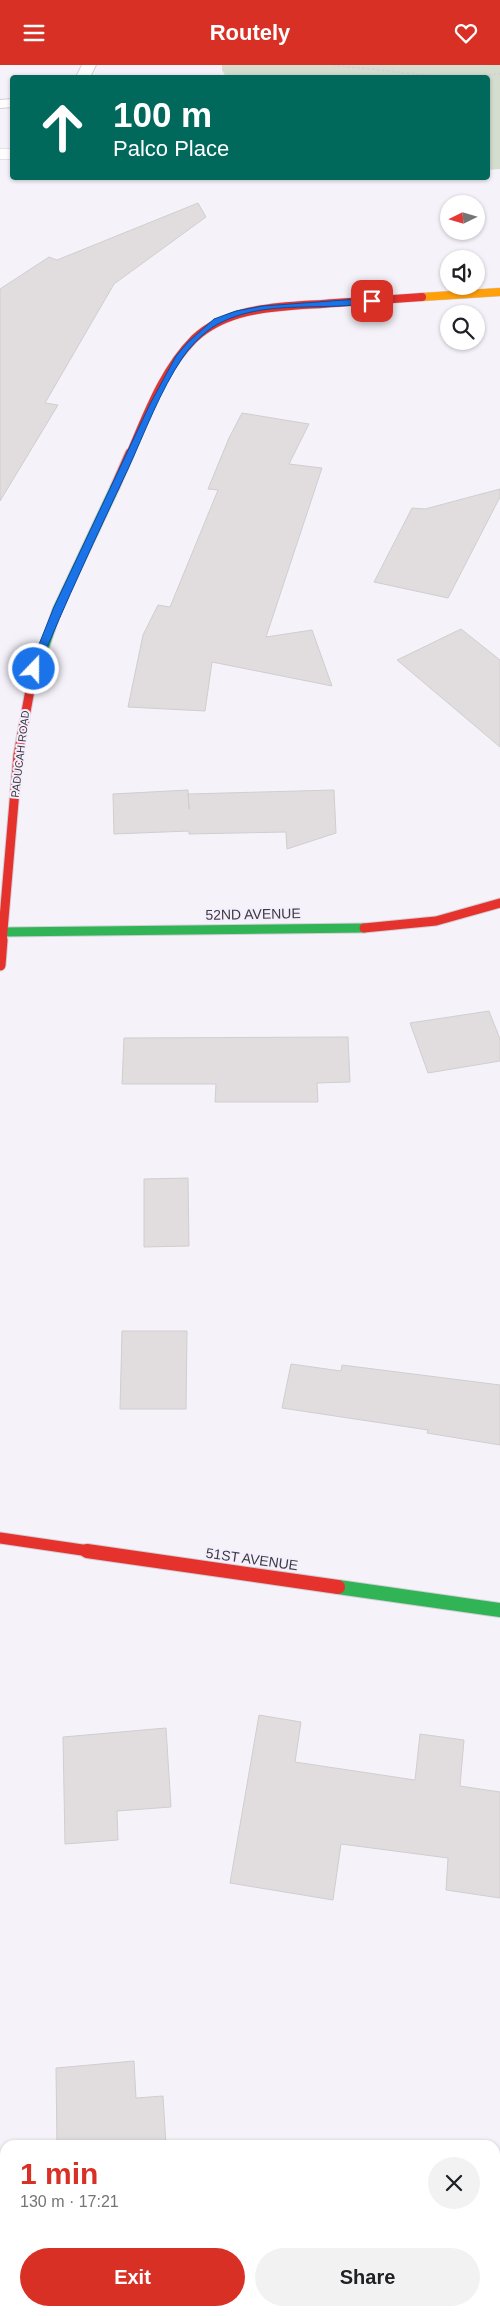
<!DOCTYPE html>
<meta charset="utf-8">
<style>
body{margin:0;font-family:Arial,sans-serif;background:#f2f2f2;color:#202124;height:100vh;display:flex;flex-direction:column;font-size:19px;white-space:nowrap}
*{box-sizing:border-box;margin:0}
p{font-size:16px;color:#757577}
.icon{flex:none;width:28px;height:28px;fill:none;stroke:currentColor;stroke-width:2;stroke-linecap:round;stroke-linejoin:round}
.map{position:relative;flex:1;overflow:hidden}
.drawer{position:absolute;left:0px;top:2075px;width:500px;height:176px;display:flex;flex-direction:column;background:#fff;border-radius:15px 15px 0 0;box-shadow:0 1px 4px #0004}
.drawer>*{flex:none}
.top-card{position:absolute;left:10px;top:10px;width:480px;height:105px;border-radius:5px;box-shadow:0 1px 4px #0004;background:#00695c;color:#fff;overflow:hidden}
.needle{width:32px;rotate:265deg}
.controls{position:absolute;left:440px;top:130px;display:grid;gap:10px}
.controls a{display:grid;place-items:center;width:45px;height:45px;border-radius:50%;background:#fff;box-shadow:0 1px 4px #0004;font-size:25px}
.pin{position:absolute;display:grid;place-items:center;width:42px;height:42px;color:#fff;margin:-21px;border-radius:10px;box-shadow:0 2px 8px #0006}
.me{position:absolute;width:55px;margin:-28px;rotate:22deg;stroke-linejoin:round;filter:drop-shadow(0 0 4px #0008)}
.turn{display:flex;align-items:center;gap:18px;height:105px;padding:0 20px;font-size:22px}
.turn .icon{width:65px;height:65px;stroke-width:2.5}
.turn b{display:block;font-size:35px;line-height:42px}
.round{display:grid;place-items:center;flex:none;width:52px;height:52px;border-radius:26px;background:#f2f2f2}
.summary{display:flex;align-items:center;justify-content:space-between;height:85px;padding:0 20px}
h1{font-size:30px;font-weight:700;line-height:38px;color:#d93025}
.button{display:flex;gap:10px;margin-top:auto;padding:10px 20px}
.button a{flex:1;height:58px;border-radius:30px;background:#d93025;color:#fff;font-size:20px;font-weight:700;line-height:58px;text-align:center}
.button a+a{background:#f2f2f2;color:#202124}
header{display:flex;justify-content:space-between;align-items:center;height:65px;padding:0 20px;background:#d93025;color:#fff;font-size:22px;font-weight:700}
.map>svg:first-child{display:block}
.green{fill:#d5ddcf}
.building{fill:#e1dddf;stroke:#d1cecf}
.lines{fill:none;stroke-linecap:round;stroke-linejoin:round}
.lane-casing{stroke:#d2cfd5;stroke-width:2}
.street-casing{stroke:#d2cfd5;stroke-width:1}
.fast-far1-casing{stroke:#d2cfd5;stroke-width:11}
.fast-casing{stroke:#d2cfd5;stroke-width:16}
.slow-casing{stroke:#d2cfd5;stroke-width:9}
.jam-far3-casing{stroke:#d2cfd5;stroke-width:9}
.jam-far2-casing{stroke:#d2cfd5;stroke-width:11}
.jam-far1-casing{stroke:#d2cfd5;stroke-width:13}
.jam-casing{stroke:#d2cfd5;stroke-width:16}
.path{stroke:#d3d2d5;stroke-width:2;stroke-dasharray:3 2;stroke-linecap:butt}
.lane{fill:#fefdfe;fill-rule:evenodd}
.street{fill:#fefdfe;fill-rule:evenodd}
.fast-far1{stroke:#30b455;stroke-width:9}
.fast{stroke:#30b455;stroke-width:14}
.slow{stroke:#ff9f0a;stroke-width:8}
.jam-far3{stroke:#e5322d;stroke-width:8}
.jam-far2{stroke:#e5322d;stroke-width:9}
.jam-far1{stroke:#e5322d;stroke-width:11}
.jam{stroke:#e5322d;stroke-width:14}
.route{fill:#1a73e8;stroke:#114b97}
.labels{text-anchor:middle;stroke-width:4;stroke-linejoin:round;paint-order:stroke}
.far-street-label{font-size:11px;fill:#3d3b41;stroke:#f4eefd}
.street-label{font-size:14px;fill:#3d3b41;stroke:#f4eefd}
</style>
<header><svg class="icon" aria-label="menu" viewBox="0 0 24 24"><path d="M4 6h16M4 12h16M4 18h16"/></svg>Routely<svg class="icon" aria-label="heart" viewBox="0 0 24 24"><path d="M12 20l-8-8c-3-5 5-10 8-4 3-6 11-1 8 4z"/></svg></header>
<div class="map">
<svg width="500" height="2251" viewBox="0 0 500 2251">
<rect width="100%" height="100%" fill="#f5f2fa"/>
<path class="green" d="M 222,0 L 500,0 L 500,104 L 488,105 L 488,12 L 226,12 L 222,5 Z"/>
<g class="building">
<path d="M 198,138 L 206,152 L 114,219 L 45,338 L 58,340 L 0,436 L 0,224 L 49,192 L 57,195 Z"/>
<path d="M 242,348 L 309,359 L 289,399 L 322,403 L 266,572 L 312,565 L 332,621 L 212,597 L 205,646 L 128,642 L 143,570 L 158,540 L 170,542 L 218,425 L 208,424 L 229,373 Z"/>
<path d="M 500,424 L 500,432 L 448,533 L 374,517 L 412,443 L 425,444 Z"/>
<path d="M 461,564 L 500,595 L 500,682 L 397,595 Z"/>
<path d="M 188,725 L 189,744 L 188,729 L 334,725 L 336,768 L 287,784 L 286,767 L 189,769 L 189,766 L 114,769 L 113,729 Z"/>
<path d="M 489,946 L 500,974 L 500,996 L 428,1008 L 410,958 Z"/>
<path d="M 348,972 L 350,1017 L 317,1018 L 318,1037 L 215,1037 L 216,1019 L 122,1019 L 124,973 Z"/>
<path d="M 188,1113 L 189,1181 L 144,1182 L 144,1114 Z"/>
<path d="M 122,1266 L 187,1266 L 186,1344 L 120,1344 Z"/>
<path d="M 291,1299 L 341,1306 L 342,1300 L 500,1320 L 500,1380 L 427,1368 L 428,1365 L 282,1343 Z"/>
<path d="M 259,1650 L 301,1657 L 295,1697 L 415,1715 L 420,1669 L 464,1675 L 460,1721 L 500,1727 L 500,1833 L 446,1825 L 448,1793 L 341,1779 L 333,1835 L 230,1818 Z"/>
<path d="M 166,1663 L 171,1742 L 117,1746 L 118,1775 L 65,1779 L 63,1672 Z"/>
<path d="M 134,1996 L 136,2033 L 163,2031 L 166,2080 L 57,2080 L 56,2003 Z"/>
</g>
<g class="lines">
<defs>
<g id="lane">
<path d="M 82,0 L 96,0 L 90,12 L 76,12 Z"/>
<path d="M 12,34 L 12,42 L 0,43 L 0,35 Z"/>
</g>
<rect id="street" x="0" y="84" width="12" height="10"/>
<g id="fast-far1">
<path d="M 30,625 L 57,545 L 115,422"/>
<path d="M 3,867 L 364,863"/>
</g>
<path id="fast" d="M 338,1522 L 500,1545"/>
<path id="slow" d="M 422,232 L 500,227"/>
<path id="jam-far3" d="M 130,389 C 147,350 163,305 194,274 C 231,239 288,242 335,238 C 364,236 393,234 422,232"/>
<g id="jam-far2">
<path d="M 115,422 L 130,388"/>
<path d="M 364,863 L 436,856 L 500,838"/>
<path d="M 2,877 L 18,690 L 30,625"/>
</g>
<g id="jam-far1">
<path d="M 0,900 L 2,875"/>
<path d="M 0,1473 L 96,1487"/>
</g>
<path id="jam" d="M 87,1486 L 338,1522"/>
</defs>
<use href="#lane" class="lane-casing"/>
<use href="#street" class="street-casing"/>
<use href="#fast-far1" class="fast-far1-casing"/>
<use href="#fast" class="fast-casing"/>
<use href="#slow" class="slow-casing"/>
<use href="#jam-far3" class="jam-far3-casing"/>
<use href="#jam-far2" class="jam-far2-casing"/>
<use href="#jam-far1" class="jam-far1-casing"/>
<use href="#jam" class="jam-casing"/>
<g class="path">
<path d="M 332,0 L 445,12"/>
<path d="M 473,12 L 500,9"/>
</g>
<use href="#lane" class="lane"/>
<use href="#street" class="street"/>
<use href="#fast-far1" class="fast-far1"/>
<use href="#fast" class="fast"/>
<use href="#slow" class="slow"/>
<use href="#jam-far3" class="jam-far3"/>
<use href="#jam-far2" class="jam-far2"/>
<use href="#jam-far1" class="jam-far1"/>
<use href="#jam" class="jam"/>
</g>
<path class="route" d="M 372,233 L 376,236 L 375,237 C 326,247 268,234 222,257 C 208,263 192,279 183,292 C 160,326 145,367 128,404 C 97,470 66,536 38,604 L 37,606 L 31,606 L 29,604 L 54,542 L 150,339 L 176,291 L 188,277 L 214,254 L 236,246 L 263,241 Z"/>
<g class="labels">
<g class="far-street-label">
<text transform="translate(20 689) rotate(-83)" y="4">PADUCAH ROAD</text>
</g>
<g class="street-label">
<text transform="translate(253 849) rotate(-1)" y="5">52ND AVENUE</text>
<text transform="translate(252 1494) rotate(8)" y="5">51ST AVENUE</text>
</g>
</g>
</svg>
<div class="controls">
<a><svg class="needle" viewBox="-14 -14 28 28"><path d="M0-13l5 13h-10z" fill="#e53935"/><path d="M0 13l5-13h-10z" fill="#757577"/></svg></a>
<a><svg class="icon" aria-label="sound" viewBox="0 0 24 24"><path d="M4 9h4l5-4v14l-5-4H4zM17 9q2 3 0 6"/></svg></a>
<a><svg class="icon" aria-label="search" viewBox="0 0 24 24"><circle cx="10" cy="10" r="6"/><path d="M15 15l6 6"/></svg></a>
</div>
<div class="pin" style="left:372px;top:236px;background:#d93025"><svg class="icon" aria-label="arrive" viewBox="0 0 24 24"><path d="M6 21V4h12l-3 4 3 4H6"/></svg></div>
<svg class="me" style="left:34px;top:604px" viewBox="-20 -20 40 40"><circle r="17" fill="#1a73e8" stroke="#fff" stroke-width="3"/><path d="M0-11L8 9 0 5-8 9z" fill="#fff"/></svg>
<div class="top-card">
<div class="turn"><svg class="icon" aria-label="ahead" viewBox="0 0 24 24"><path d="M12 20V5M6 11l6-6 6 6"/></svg><div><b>100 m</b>Palco Place</div></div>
</div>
<section class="drawer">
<div class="summary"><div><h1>1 min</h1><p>130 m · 17:21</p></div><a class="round"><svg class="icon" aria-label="close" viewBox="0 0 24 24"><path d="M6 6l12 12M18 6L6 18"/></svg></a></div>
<div class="button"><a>Exit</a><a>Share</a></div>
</section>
</div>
